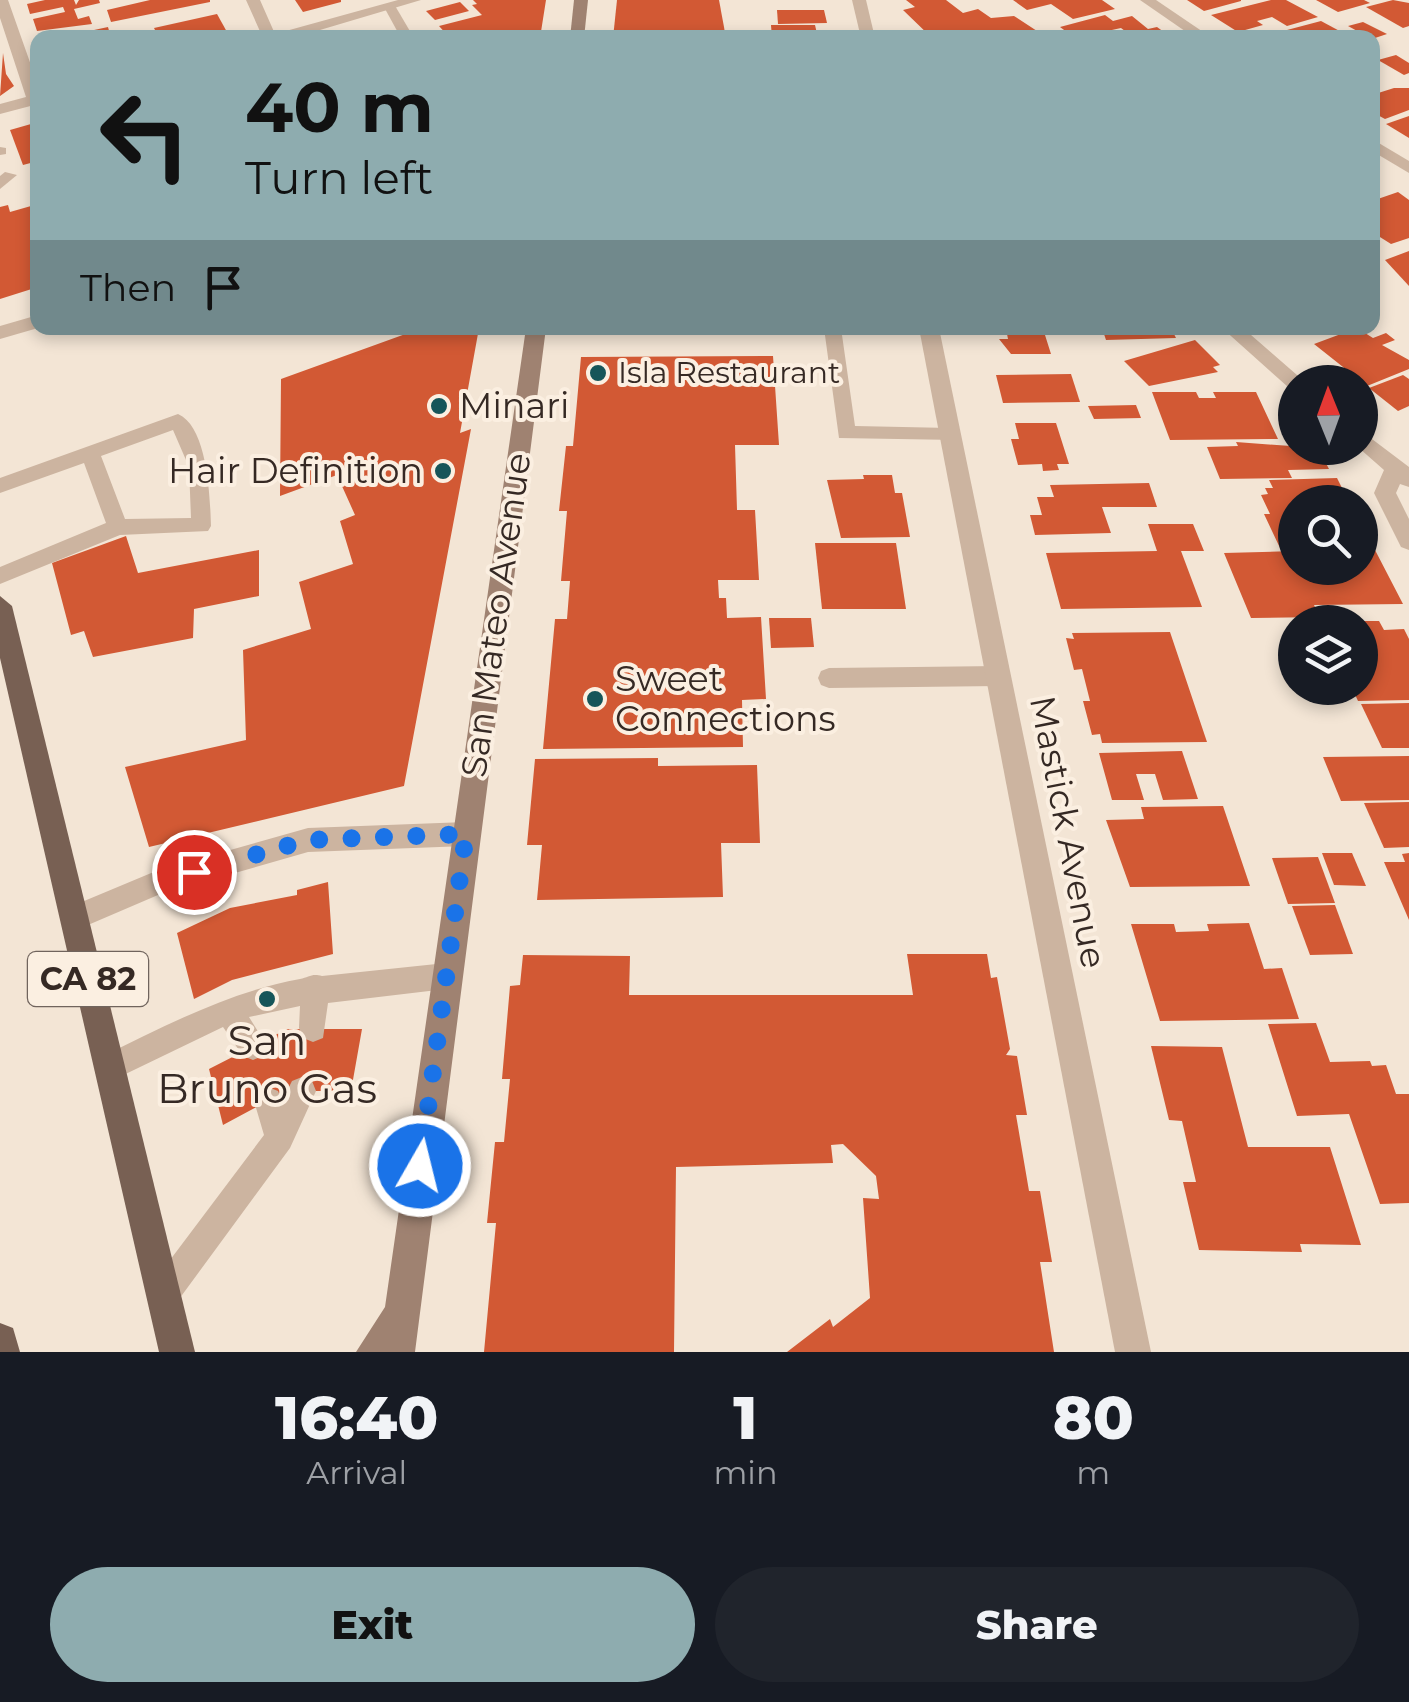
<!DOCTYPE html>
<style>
body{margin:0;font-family:Montserrat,sans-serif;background:#20242c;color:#f1f3f6;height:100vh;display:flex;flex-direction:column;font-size:38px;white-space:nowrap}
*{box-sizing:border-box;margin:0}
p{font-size:32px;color:#9ea1a6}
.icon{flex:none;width:55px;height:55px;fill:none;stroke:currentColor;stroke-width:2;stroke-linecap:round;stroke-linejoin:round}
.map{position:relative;height:1352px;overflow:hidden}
.side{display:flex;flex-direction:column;background:#171b24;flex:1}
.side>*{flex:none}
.hud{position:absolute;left:30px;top:30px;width:1350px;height:305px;border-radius:20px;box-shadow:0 5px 15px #0003;background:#8eacaf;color:#111;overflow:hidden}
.needle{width:65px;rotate:359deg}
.tools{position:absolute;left:1278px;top:365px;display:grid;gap:20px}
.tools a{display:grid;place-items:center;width:100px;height:100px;border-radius:50%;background:#171b24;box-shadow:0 5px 15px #0003;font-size:50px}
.pin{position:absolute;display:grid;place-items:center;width:85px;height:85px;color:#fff;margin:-42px;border:5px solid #fff;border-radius:50%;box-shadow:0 2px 10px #0007}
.me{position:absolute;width:110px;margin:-55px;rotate:8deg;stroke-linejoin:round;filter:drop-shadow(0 0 8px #0008)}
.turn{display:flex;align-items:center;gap:35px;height:210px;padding:0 50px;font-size:45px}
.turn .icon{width:130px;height:130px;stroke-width:2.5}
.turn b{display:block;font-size:70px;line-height:85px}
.then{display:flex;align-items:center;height:95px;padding:0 50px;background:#0003;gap:20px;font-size:38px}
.eta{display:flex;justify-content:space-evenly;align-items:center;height:170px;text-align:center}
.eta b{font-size:60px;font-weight:800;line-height:70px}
.primary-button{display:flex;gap:20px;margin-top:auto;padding:20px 50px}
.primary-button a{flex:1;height:115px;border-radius:60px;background:#8eacaf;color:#111;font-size:40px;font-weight:800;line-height:115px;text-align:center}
.primary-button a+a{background:#20242c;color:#f1f3f6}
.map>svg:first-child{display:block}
.building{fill:#d25934}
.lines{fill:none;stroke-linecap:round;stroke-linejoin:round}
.lane{fill:#ccb4a0;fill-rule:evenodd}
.street{fill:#ccb4a0;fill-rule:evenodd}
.secondary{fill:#9f8271;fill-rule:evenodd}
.primary{fill:#786053;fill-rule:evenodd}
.route{stroke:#1a73e8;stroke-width:18;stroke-dasharray:0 32.4}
.poi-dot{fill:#165559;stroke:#fbefe1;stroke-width:4}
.labels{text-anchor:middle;stroke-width:8;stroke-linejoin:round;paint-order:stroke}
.far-poi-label{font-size:30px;fill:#352924;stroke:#fbefe1;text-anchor:start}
.shield{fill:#fbefe1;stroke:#70645d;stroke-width:2.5}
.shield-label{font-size:32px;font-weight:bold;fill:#352924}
.poi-label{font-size:35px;fill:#352924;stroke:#fbefe1;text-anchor:start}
.street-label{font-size:35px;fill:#352924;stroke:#fbefe1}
.near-poi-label{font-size:42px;fill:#352924;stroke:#fbefe1}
</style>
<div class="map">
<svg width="1409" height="1352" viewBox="0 0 1409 1352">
<rect width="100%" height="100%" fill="#f3e5d5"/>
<g class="building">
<path d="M 45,0 L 74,0 L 76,5 L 79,0 L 99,0 L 100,3 L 74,9 L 78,19 L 89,16 L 92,24 L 37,31 L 33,19 L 65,12 L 63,7 L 30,14 L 27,4 Z"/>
<path d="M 150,0 L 210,0 L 210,2 L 111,22 L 107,10 Z"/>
<path d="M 295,0 L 341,0 L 341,2 L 303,12 Z"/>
<path d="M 473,0 L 546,0 L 540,38 L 450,38 L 439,26 L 482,15 L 472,5 L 477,4 Z"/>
<path d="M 617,0 L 719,0 L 726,38 L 613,38 Z"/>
<path d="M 906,0 L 946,0 L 963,13 L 978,9 L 991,18 L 1014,16 L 1037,31 L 1014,38 L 932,38 L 903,10 L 915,7 Z"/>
<path d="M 1013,0 L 1102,0 L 1115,9 L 1073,19 L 1051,4 L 1027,10 Z"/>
<path d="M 1187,0 L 1241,0 L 1241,1 L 1204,11 Z"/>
<path d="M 1271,0 L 1286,0 L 1318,17 L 1287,26 L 1272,17 L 1257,21 L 1263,25 L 1238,32 L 1211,15 Z"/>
<path d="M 1316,0 L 1364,0 L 1370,3 L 1338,12 Z"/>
<path d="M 1393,0 L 1409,3 L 1409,26 L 1403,28 L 1366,7 Z"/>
<path d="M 460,2 L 469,11 L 435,20 L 426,11 Z"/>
<path d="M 777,10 L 824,10 L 827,23 L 778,24 Z"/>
<path d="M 217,14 L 227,32 L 159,38 L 154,28 Z"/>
<path d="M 1105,15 L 1113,21 L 1132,16 L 1148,29 L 1157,27 L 1168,35 L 1123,38 L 1129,34 L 1121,28 L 1075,38 L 1060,27 Z"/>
<path d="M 1321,21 L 1347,35 L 1265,38 L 1264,36 Z"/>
<path d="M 1363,22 L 1387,34 L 1372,39 L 1348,26 Z"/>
<path d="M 771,25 L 815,25 L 818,38 L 772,38 Z"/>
<path d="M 108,27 L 111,38 L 66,38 L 66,36 Z"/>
<path d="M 3,53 L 6,74 L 14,86 L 0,96 Z"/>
<path d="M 1396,55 L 1409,63 L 1409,73 L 1404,75 L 1378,60 Z"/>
<path d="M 1394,88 L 1409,88 L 1409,110 L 1385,119 L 1372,112 L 1372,95 Z"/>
<path d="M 1409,116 L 1409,138 L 1386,124 Z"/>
<path d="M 38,122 L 38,161 L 23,165 L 10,130 Z"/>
<path d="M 1398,192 L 1409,200 L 1409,238 L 1391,244 L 1372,232 L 1372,201 Z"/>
<path d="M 38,204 L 38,287 L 0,299 L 0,207 L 8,205 L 10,212 Z"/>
<path d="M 1409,251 L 1409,286 L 1385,260 Z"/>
<path d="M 422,328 L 479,328 L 460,433 L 471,429 L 404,786 L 149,847 L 125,767 L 246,740 L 243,650 L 311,629 L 299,582 L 353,564 L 340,521 L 355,515 L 337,475 L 280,496 L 281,379 Z"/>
<path d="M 981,328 L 1036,328 L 1039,335 L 1045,335 L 1051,354 L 1011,354 L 999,339 L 1008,339 L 1007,334 L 983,334 Z"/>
<path d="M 1102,328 L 1171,328 L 1176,338 L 1106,340 Z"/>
<path d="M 1357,328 L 1373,338 L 1386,333 L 1395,340 L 1382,345 L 1409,360 L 1409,369 L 1367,386 L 1314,344 Z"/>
<path d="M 1195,340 L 1220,365 L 1213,367 L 1218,372 L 1149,386 L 1124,361 Z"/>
<path d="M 773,356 L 779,445 L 735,445 L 737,510 L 755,510 L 759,580 L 718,580 L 719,598 L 726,598 L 727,618 L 761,617 L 766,699 L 742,700 L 743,747 L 543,749 L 555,619 L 567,619 L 570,581 L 561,581 L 567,511 L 559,511 L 566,446 L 573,446 L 581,357 Z"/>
<path d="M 1071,374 L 1080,402 L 1003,403 L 996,375 Z"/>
<path d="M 1403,375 L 1409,379 L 1409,406 L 1398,411 L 1369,388 Z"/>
<path d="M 1152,392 L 1196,392 L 1199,398 L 1216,398 L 1213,392 L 1256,392 L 1278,439 L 1170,440 Z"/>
<path d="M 1136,405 L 1141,418 L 1094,419 L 1088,406 Z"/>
<path d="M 1015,423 L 1056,423 L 1069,464 L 1057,464 L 1059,470 L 1043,471 L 1042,464 L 1018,465 L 1011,439 L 1019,439 Z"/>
<path d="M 1236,442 L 1318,448 L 1329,469 L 1288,470 L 1292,478 L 1220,479 L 1207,447 L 1238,446 Z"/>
<path d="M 863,475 L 892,475 L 895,493 L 902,493 L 910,537 L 841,538 L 827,480 L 864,479 Z"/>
<path d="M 1337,478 L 1349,502 L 1295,502 L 1295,547 L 1280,548 L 1264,514 L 1270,514 L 1261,495 L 1268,494 L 1265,488 L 1273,488 L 1269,480 Z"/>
<path d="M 1149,483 L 1157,507 L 1102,507 L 1111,533 L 1035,535 L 1030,515 L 1042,515 L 1037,497 L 1054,497 L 1050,485 Z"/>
<path d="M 1148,524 L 1193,524 L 1204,551 L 1181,551 L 1202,607 L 1061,609 L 1046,553 L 1157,551 Z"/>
<path d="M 126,536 L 138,573 L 259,550 L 259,596 L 194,609 L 193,638 L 93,657 L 84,631 L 71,635 L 52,563 Z"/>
<path d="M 815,543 L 896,543 L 906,609 L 822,609 Z"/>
<path d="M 1360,550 L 1375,550 L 1403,604 L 1314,605 L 1320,617 L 1251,618 L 1224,553 L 1295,551 L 1295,568 L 1360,568 Z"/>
<path d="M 769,618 L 811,618 L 814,647 L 771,648 Z"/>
<path d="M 1360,621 L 1379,621 L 1384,630 L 1404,629 L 1409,639 L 1409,700 L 1358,701 L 1352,688 L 1360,688 Z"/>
<path d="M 1170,632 L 1207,742 L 1102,743 L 1100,734 L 1092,735 L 1083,701 L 1090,701 L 1082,669 L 1074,670 L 1066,638 L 1074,639 L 1072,633 Z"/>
<path d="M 1409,703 L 1409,748 L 1382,748 L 1361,704 Z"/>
<path d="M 1182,751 L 1198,799 L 1163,800 L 1155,774 L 1136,774 L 1144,800 L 1112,800 L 1099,753 Z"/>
<path d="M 1409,756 L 1409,800 L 1341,801 L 1323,757 Z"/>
<path d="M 658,758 L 658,766 L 757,765 L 760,843 L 721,843 L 723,897 L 537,900 L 542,845 L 527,845 L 535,759 Z"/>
<path d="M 1409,802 L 1409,847 L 1384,848 L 1364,803 Z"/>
<path d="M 1223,806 L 1250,886 L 1130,887 L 1106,820 L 1144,819 L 1141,807 Z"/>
<path d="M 1322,853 L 1352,853 L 1366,886 L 1334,885 Z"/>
<path d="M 1409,853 L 1409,920 L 1384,862 L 1405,862 L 1402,854 Z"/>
<path d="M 1318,857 L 1335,903 L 1288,904 L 1272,858 Z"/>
<path d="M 328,882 L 333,954 L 232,980 L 194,999 L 177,933 L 230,908 L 297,895 L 297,890 Z"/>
<path d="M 1335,905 L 1353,954 L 1310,955 L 1292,906 Z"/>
<path d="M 1249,923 L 1264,969 L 1282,968 L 1299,1019 L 1160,1021 L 1131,924 L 1174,924 L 1176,932 L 1209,931 L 1207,924 Z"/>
<path d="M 907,954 L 987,954 L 991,978 L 997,977 L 1010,1049 L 1006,1055 L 1017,1056 L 1027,1115 L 1016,1115 L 1029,1191 L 1040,1191 L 1052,1262 L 1040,1262 L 1054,1352 L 787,1352 L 830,1319 L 833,1327 L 870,1298 L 863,1198 L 879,1199 L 876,1176 L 843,1144 L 831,1145 L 833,1163 L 676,1167 L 674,1352 L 484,1352 L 496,1223 L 487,1223 L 495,1142 L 504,1142 L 510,1079 L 502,1079 L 510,986 L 520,985 L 523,955 L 630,956 L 629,995 L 913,995 Z"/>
<path d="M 1316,1023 L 1330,1062 L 1370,1061 L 1372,1066 L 1386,1065 L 1396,1094 L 1409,1094 L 1409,1203 L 1380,1204 L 1349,1114 L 1297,1116 L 1268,1024 Z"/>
<path d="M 287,1029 L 362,1029 L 351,1091 L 286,1091 L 223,1125 L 209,1069 Z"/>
<path d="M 1151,1046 L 1222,1047 L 1248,1147 L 1330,1147 L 1361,1245 L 1300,1244 L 1302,1252 L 1199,1250 L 1183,1182 L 1196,1182 L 1182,1121 L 1169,1120 Z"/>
</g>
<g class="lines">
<g class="lane">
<path d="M 390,3 L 394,4 L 414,38 L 401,38 L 384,7 Z"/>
<path d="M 0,147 L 6,148 L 6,154 L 0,155 Z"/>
<path d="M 5,172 L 17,175 L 0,189 L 0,176 Z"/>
<path d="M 824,328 L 841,328 L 855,426 L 950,428 L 959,435 L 957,440 L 839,438 Z"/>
<path d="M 178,414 C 208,427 210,498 211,526 L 208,531 L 120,535 L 0,584 L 0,567 L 106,523 L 84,463 L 0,493 L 0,478 ZM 173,430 L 189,467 L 191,518 L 125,519 L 101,456 Z"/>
<path d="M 999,666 L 1007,669 L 1010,676 L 1007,683 L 999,686 L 829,688 L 821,685 L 818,678 L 821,671 L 829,668 Z"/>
<path d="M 466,822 L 475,826 L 478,834 L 475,842 L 466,846 L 308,852 L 158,895 L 74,931 L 65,927 L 61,918 L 65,909 L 156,871 L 308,828 Z"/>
<path d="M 446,963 L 456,966 L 459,976 L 456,986 L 446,989 L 328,1003 L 323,1038 L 313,1042 L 303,1038 L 299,1028 L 300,1006 L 249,1017 L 267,1046 L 263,1056 L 253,1060 L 243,1056 L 223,1027 L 109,1082 L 99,1078 L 95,1068 L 99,1058 C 165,1026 228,992 300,979 C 309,977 312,973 322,976 Z"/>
<path d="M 302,1077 L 312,1081 L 316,1091 L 290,1148 L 174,1306 L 163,1311 L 152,1306 L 147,1295 L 152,1284 L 264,1135 L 254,1101 L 258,1091 L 268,1087 L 278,1091 L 282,1101 L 292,1081 Z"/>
</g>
<g class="street">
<path d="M 0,0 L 8,0 L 38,85 L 38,104 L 0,114 L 0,104 L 26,97 L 0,18 Z"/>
<path d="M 246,0 L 260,0 L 275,34 L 398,0 L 421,0 L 293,38 L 263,38 Z"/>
<path d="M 852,0 L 866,0 L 875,38 L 861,38 Z"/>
<path d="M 1140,0 L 1156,0 L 1212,38 L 1195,38 Z"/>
<path d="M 1372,139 L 1409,161 L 1409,173 L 1372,151 Z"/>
<path d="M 38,315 L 38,328 L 0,339 L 0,326 Z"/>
<path d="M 919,328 L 939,328 L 1151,1352 L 1115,1352 Z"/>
<path d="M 1222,328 L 1243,328 L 1305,382 L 1295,382 L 1295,389 L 1288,387 Z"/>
<path d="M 1360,430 L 1409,467 L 1409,487 L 1400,484 L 1396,493 L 1409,519 L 1409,550 L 1401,547 L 1374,493 L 1384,470 L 1359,448 Z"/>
</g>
<g class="secondary">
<path d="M 574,0 L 588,0 L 584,38 L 570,38 Z"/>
<path d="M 526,328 L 546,328 L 415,1352 L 356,1352 L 385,1307 Z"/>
</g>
<g class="primary">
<path d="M 0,596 L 12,606 L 195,1352 L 159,1352 L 0,658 Z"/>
<path d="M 0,1323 L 13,1328 L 20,1352 L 0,1352 Z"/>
</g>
</g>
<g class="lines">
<path class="route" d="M 194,872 L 308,840 L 466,834 L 420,1166"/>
</g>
<g class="poi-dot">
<circle cx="598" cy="373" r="10"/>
<circle cx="439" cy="406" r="10"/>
<circle cx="443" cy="471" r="10"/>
<circle cx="595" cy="699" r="10"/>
<circle cx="267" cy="999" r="10"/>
</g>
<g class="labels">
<g class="far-poi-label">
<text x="618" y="383">Isla Restaurant</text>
</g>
<rect class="shield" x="28" y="952" width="120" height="54" rx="8"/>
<g class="shield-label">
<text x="88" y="990">CA 82</text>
</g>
<g class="poi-label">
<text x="459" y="418">Minari</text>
<text x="423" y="483" text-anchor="end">Hair Definition</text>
<text x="615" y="691">Sweet<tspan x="615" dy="40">Connections</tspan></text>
</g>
<g class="street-label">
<text transform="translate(496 615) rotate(-82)" y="12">San Mateo Avenue</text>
<text transform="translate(1068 832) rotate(79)" y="12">Mastick Avenue</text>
</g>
<g class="near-poi-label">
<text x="267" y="1055">San<tspan x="267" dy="48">Bruno Gas</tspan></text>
</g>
</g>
</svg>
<div class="tools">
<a><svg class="needle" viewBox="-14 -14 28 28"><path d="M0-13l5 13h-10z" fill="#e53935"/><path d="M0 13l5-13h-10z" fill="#9ea1a6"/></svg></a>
<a><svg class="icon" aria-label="search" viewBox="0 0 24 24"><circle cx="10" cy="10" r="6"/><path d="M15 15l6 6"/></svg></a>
<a><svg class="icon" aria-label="layers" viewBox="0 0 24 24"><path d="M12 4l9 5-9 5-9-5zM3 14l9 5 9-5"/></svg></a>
</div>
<div class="pin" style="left:194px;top:872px;background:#d93025"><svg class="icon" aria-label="arrive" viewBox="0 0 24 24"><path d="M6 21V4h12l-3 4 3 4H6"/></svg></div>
<svg class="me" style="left:420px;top:1166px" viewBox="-20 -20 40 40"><circle r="17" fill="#1a73e8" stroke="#fff" stroke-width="3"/><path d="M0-11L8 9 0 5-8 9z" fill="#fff"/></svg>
<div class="hud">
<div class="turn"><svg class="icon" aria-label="left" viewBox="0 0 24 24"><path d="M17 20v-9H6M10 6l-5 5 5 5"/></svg><div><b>40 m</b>Turn left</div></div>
<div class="then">Then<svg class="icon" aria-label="arrive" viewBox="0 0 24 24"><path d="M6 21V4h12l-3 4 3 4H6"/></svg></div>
</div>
</div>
<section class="side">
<div class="eta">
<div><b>16:40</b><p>Arrival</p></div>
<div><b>1</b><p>min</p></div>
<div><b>80</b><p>m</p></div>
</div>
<div class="primary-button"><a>Exit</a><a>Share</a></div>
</section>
